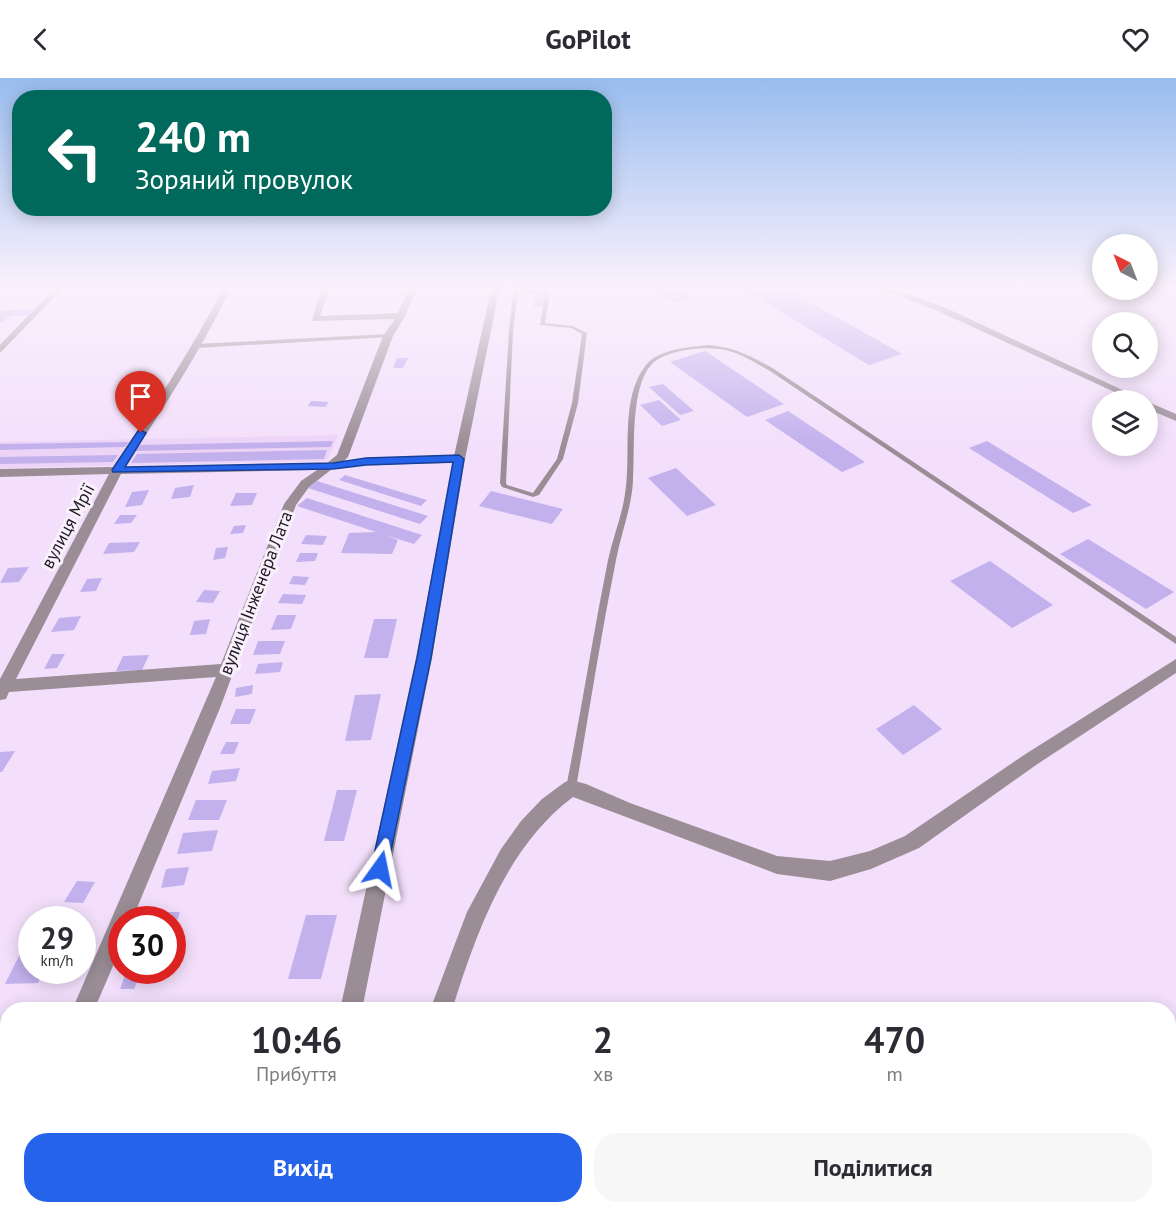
<!DOCTYPE html>
<html lang="uk">
<meta charset="utf-8">
<style>
body{margin:0;font-family:"PT Sans",sans-serif;background:#f7f7f7;color:#2b2b33;height:100vh;display:flex;flex-direction:column;font-size:22px;white-space:nowrap}
*{box-sizing:border-box;margin:0}
p{font-size:20px;color:#7c7c81}
.icon{flex:none;width:33px;height:33px;fill:none;stroke:currentColor;stroke-width:2;stroke-linecap:round;stroke-linejoin:round}
.map{position:relative;flex:1;overflow:hidden}
.details{position:absolute;left:0px;top:924px;width:1176px;height:212px;display:flex;flex-direction:column;background:#fff;border-radius:24px 24px 0 0;box-shadow:0 3px 15px #0003}
.details>*{flex:none}
.banner{position:absolute;left:12px;top:12px;width:600px;height:126px;border-radius:24px;box-shadow:0 3px 15px #0003;background:#00695c;color:#fff;overflow:hidden}
.needle{width:39px;rotate:318deg}
.controls{position:absolute;left:1092px;top:156px;display:grid;gap:12px}
.controls a{display:grid;place-items:center;width:66px;height:66px;border-radius:50%;background:#fff;box-shadow:0 3px 15px #0003;font-size:30px}
.speed{position:absolute;left:18px;top:828px;display:flex;gap:12px;font-size:30px;font-weight:700;text-align:center}
.speed>*{display:grid;place-content:center;width:78px;height:78px;border-radius:50%;background:#fff;box-shadow:0 3px 15px #0003;line-height:1}
.speed small{font-size:15px;font-weight:400}
.speed .limit{border:9px solid #d22;background:#fff;color:#111}
.pin{position:absolute;display:grid;place-items:center;width:51px;height:51px;color:#fff;margin:-62px -26px;border-radius:50% 50% 50% 0;rotate:-45deg;box-shadow:0 0 6px #0007}
.pin .icon{rotate:45deg}
.me{position:absolute;width:66px;margin:-33px;rotate:12deg;stroke-linejoin:round;filter:drop-shadow(0 0 4px #0008)}
.turn{display:flex;align-items:center;gap:21px;height:126px;padding:0 24px;font-size:27px}
.turn .icon{width:78px;height:78px;stroke-width:2.5}
.turn b{display:block;font-size:42px;line-height:51px}
.eta{display:flex;justify-content:space-evenly;align-items:center;height:102px;text-align:center}
.eta b{font-size:36px;font-weight:800;line-height:42px}
.action{display:flex;gap:12px;margin-top:auto;padding:12px 24px}
.action a{flex:1;height:69px;border-radius:24px;background:#2563eb;color:#fff;font-size:24px;font-weight:800;line-height:69px;text-align:center}
.action a+a{background:#f7f7f7;color:#2b2b33}
header{display:flex;justify-content:space-between;align-items:center;height:78px;padding:0 24px;background:#fff;font-size:27px;font-weight:800}
.map>svg:first-child{display:block}
.built{fill:#edd4f7}
.building{fill:#c2b1ed}
.lines{fill:none;stroke-linecap:round;stroke-linejoin:round}
.service{fill:#9a8d96;fill-rule:evenodd}
.minor{fill:#9a8d96;fill-rule:evenodd}
.tertiary{fill:#9a8d96;fill-rule:evenodd}
.route{fill:#2563eb;stroke:#184099;stroke-width:1.5}
.labels{text-anchor:middle;stroke-width:6;stroke-linejoin:round;paint-order:stroke}
.street-label{font-size:18px;fill:#211a24;stroke:#f9f1fc}
</style>
<header><svg class="icon" aria-label="back" viewBox="0 0 24 24"><path d="M15 5l-7 7 7 7"/></svg>GoPilot<svg class="icon" aria-label="heart" viewBox="0 0 24 24"><path d="M12 20l-8-8c-3-5 5-10 8-4 3-6 11-1 8 4z"/></svg></header>
<div class="map">
<svg width="1176" height="1135" viewBox="0 0 1176 1135">
<rect width="100%" height="100%" fill="#f3dffb"/>
<path class="built" d="M 338,357 L 327,383 L 0,390 L 0,364 Z"/>
<g class="building">
<path d="M 649,208 L 674,208 L 694,220 L 676,225 Z"/>
<path d="M 738,208 L 781,208 L 902,276 L 869,287 Z"/>
<path d="M 535,216 L 545,216 L 543,229 L 533,229 Z"/>
<path d="M 33,231 L 28,237 L 11,238 L 0,245 L 0,233 Z"/>
<path d="M 705,273 L 784,326 L 747,339 L 670,284 Z"/>
<path d="M 397,280 L 408,280 L 403,290 L 393,290 Z"/>
<path d="M 663,306 L 694,333 L 680,337 L 649,309 Z"/>
<path d="M 659,322 L 681,342 L 662,348 L 640,327 Z"/>
<path d="M 311,323 L 329,324 L 325,329 L 308,328 Z"/>
<path d="M 788,333 L 865,384 L 842,394 L 765,342 Z"/>
<path d="M 333,363 L 331,369 L 135,373 L 140,367 Z"/>
<path d="M 987,363 L 1092,427 L 1073,435 L 969,370 Z"/>
<path d="M 129,364 L 125,369 L 0,372 L 0,366 Z"/>
<path d="M 327,372 L 324,381 L 131,385 L 137,376 Z"/>
<path d="M 118,377 L 113,384 L 0,386 L 0,379 Z"/>
<path d="M 676,390 L 716,427 L 687,438 L 648,400 Z"/>
<path d="M 345,397 L 427,422 L 421,428 L 339,402 Z"/>
<path d="M 317,403 L 428,438 L 420,446 L 308,410 Z"/>
<path d="M 194,407 L 190,419 L 171,421 L 175,410 Z"/>
<path d="M 149,412 L 142,427 L 125,429 L 132,414 Z"/>
<path d="M 491,413 L 563,431 L 552,446 L 479,428 Z"/>
<path d="M 236,415 L 257,415 L 252,427 L 230,428 Z"/>
<path d="M 307,420 L 422,457 L 414,466 L 385,457 L 398,462 L 392,476 L 341,475 L 349,455 L 376,454 L 297,428 Z"/>
<path d="M 120,437 L 137,437 L 131,445 L 114,446 Z"/>
<path d="M 246,447 L 243,455 L 230,456 L 234,448 Z"/>
<path d="M 306,457 L 327,458 L 323,467 L 301,466 Z"/>
<path d="M 1088,461 L 1174,514 L 1146,531 L 1060,476 Z"/>
<path d="M 140,464 L 134,474 L 103,476 L 109,465 Z"/>
<path d="M 228,469 L 225,480 L 213,482 L 216,470 Z"/>
<path d="M 300,475 L 318,475 L 315,483 L 296,484 Z"/>
<path d="M 990,483 L 1053,527 L 1012,550 L 950,503 Z"/>
<path d="M 29,489 L 19,504 L 0,505 L 8,490 Z"/>
<path d="M 293,498 L 309,499 L 305,507 L 289,506 Z"/>
<path d="M 102,500 L 96,513 L 80,514 L 87,501 Z"/>
<path d="M 204,512 L 220,513 L 213,525 L 196,524 Z"/>
<path d="M 283,516 L 306,517 L 302,526 L 278,525 Z"/>
<path d="M 277,537 L 296,537 L 291,551 L 271,552 Z"/>
<path d="M 81,538 L 74,552 L 51,554 L 59,540 Z"/>
<path d="M 210,541 L 206,556 L 190,557 L 194,543 Z"/>
<path d="M 374,541 L 397,541 L 388,580 L 364,580 Z"/>
<path d="M 258,563 L 285,563 L 280,576 L 253,577 Z"/>
<path d="M 52,576 L 65,576 L 57,590 L 44,591 Z"/>
<path d="M 149,577 L 142,592 L 116,593 L 123,578 Z"/>
<path d="M 283,584 L 280,594 L 255,596 L 258,586 Z"/>
<path d="M 253,607 L 252,616 L 235,619 L 236,610 Z"/>
<path d="M 381,616 L 371,662 L 345,663 L 355,617 Z"/>
<path d="M 914,627 L 942,651 L 903,677 L 876,651 Z"/>
<path d="M 236,631 L 256,631 L 250,646 L 230,646 Z"/>
<path d="M 226,664 L 239,664 L 234,676 L 220,676 Z"/>
<path d="M 15,673 L 2,694 L 0,694 L 0,674 Z"/>
<path d="M 240,690 L 236,703 L 208,706 L 212,693 Z"/>
<path d="M 337,712 L 357,712 L 344,763 L 324,763 Z"/>
<path d="M 196,722 L 227,722 L 219,742 L 188,742 Z"/>
<path d="M 218,752 L 212,773 L 177,776 L 183,755 Z"/>
<path d="M 189,789 L 184,807 L 161,810 L 166,791 Z"/>
<path d="M 77,803 L 95,804 L 83,825 L 64,824 Z"/>
<path d="M 158,834 L 180,834 L 173,855 L 172,842 L 155,842 Z"/>
<path d="M 306,837 L 337,837 L 321,901 L 288,901 Z"/>
<path d="M 23,870 L 32,870 L 32,892 L 44,892 L 38,905 L 5,906 Z"/>
<path d="M 127,892 L 142,892 L 134,911 L 120,911 Z"/>
<path d="M 35,1128 L 88,1128 L 85,1135 L 32,1135 Z"/>
<path d="M 254,1128 L 292,1128 L 290,1135 L 253,1135 Z"/>
<path d="M 809,1128 L 862,1128 L 863,1135 L 810,1135 Z"/>
<path d="M 961,1128 L 1001,1128 L 1003,1135 L 963,1135 Z"/>
</g>
<g class="lines">
<g class="service">
<path d="M 514,208 L 518,208 L 518,211 L 550,214 L 545,245 L 572,248 L 587,255 L 578,325 L 563,381 L 539,417 L 533,419 L 502,409 L 500,405 L 509,252 ZM 518,214 L 545,216 L 540,247 L 571,250 L 582,256 L 572,325 L 557,381 L 533,415 L 507,407 L 506,405 L 513,252 Z"/>
<path d="M 388,256 L 390,257 L 390,259 L 196,270 L 193,268 L 196,266 Z"/>
<path d="M 709,267 C 734,269 753,279 774,291 L 1176,559 L 1176,566 L 770,293 C 757,286 744,277 729,273 C 710,267 665,271 651,287 C 630,311 635,371 633,402 C 632,429 621,455 616,482 C 601,557 589,634 576,710 L 574,713 L 571,714 L 568,713 L 566,710 C 581,634 593,557 608,482 C 613,459 622,438 625,416 C 632,375 619,321 646,287 C 658,271 691,269 709,267 Z"/>
</g>
<g class="minor">
<path d="M 57,208 L 65,208 L 0,275 L 0,267 Z"/>
<path d="M 224,208 L 232,208 C 202,271 163,330 125,389 L 327,385 L 337,377 L 383,258 L 395,241 L 312,243 L 322,208 L 330,208 L 320,238 L 398,235 L 410,208 L 418,208 L 405,238 L 393,258 L 348,379 L 344,383 L 454,378 L 492,208 L 500,208 L 465,381 L 432,580 L 362,932 L 340,932 L 416,580 L 453,385 L 366,387 L 332,391 L 309,409 L 296,427 L 220,630 L 132,842 L 122,842 L 122,867 L 94,932 L 72,932 L 216,599 L 9,614 L 6,621 L 0,622 L 0,601 L 109,396 L 0,399 L 0,391 L 113,389 C 153,330 192,272 224,208 ZM 317,392 L 301,403 L 284,426 L 221,586 L 16,601 L 121,396 Z"/>
<path d="M 873,208 L 884,208 L 944,229 L 1144,322 L 1132,322 L 938,233 Z"/>
<path d="M 1148,324 L 1176,336 L 1176,343 L 1148,331 Z"/>
<path d="M 1176,581 L 1176,595 L 1036,687 L 919,770 L 871,791 L 830,803 L 777,796 L 573,719 C 507,768 476,855 452,932 L 430,932 L 467,834 L 501,771 L 521,743 L 542,721 L 565,704 L 571,702 L 586,706 L 630,725 L 777,778 L 830,783 L 870,773 L 905,758 L 1024,677 Z"/>
<path d="M 8,1101 L 8,1128 L 15,1128 L 12,1135 L 0,1135 L 0,1105 Z"/>
<path d="M 383,1128 L 409,1128 L 408,1135 L 382,1135 Z"/>
</g>
<g class="tertiary">
<path d="M 8,1007 L 8,1031 L 0,1032 L 0,1008 Z"/>
<rect x="309" y="1128" width="26" height="7"/>
</g>
</g>
<linearGradient id="sky" x2="0" y2="1"><stop stop-color="#98bcee"/><stop offset="0.57" stop-color="#faf1fd"/><stop offset="1" stop-color="#faf1fd" stop-opacity="0"/></linearGradient>
<rect width="1176" height="367" fill="url(#sky)"/>
<path class="route" d="M 141,352 L 146,355 L 125,389 L 333,385 L 366,380 L 459,377 L 464,381 L 431,580 L 386,797 L 380,799 L 374,797 L 371,791 L 417,580 L 453,384 L 366,387 L 333,391 L 113,394 L 112,392 L 138,353 Z"/>
<g class="labels">
<g class="street-label">
<text transform="translate(68 448) rotate(-62)" y="6">вулиця Мрії</text>
<text transform="translate(256 515) rotate(-69)" y="6">вулиця Інженера Лата</text>
</g>
</g>
</svg>
<div class="controls">
<a><svg class="needle" viewBox="-14 -14 28 28"><path d="M0-13l5 13h-10z" fill="#e53935"/><path d="M0 13l5-13h-10z" fill="#7c7c81"/></svg></a>
<a><svg class="icon" aria-label="search" viewBox="0 0 24 24"><circle cx="10" cy="10" r="6"/><path d="M15 15l6 6"/></svg></a>
<a><svg class="icon" aria-label="layers" viewBox="0 0 24 24"><path d="M12 4l9 5-9 5-9-5zM3 14l9 5 9-5"/></svg></a>
</div>
<div class="speed"><div>29<small>km/h</small></div><div class="limit">30</div></div>
<div class="pin" style="left:141px;top:355px;background:#d93025"><svg class="icon" aria-label="arrive" viewBox="0 0 24 24"><path d="M6 21V4h12l-3 4 3 4H6"/></svg></div>
<svg class="me" style="left:380px;top:791px" viewBox="-20 -20 40 40"><path d="M0-17L14 15 0 8-14 15z" fill="#2563eb" stroke="#fff" stroke-width="4"/></svg>
<div class="banner">
<div class="turn"><svg class="icon" aria-label="left" viewBox="0 0 24 24"><path d="M17 20v-9H6M10 6l-5 5 5 5"/></svg><div><b>240 m</b>Зоряний провулок</div></div>
</div>
<section class="details">
<div class="eta">
<div><b>10:46</b><p>Прибуття</p></div>
<div><b>2</b><p>хв</p></div>
<div><b>470</b><p>m</p></div>
</div>
<div class="action"><a>Вихід</a><a>Поділитися</a></div>
</section>
</div>
